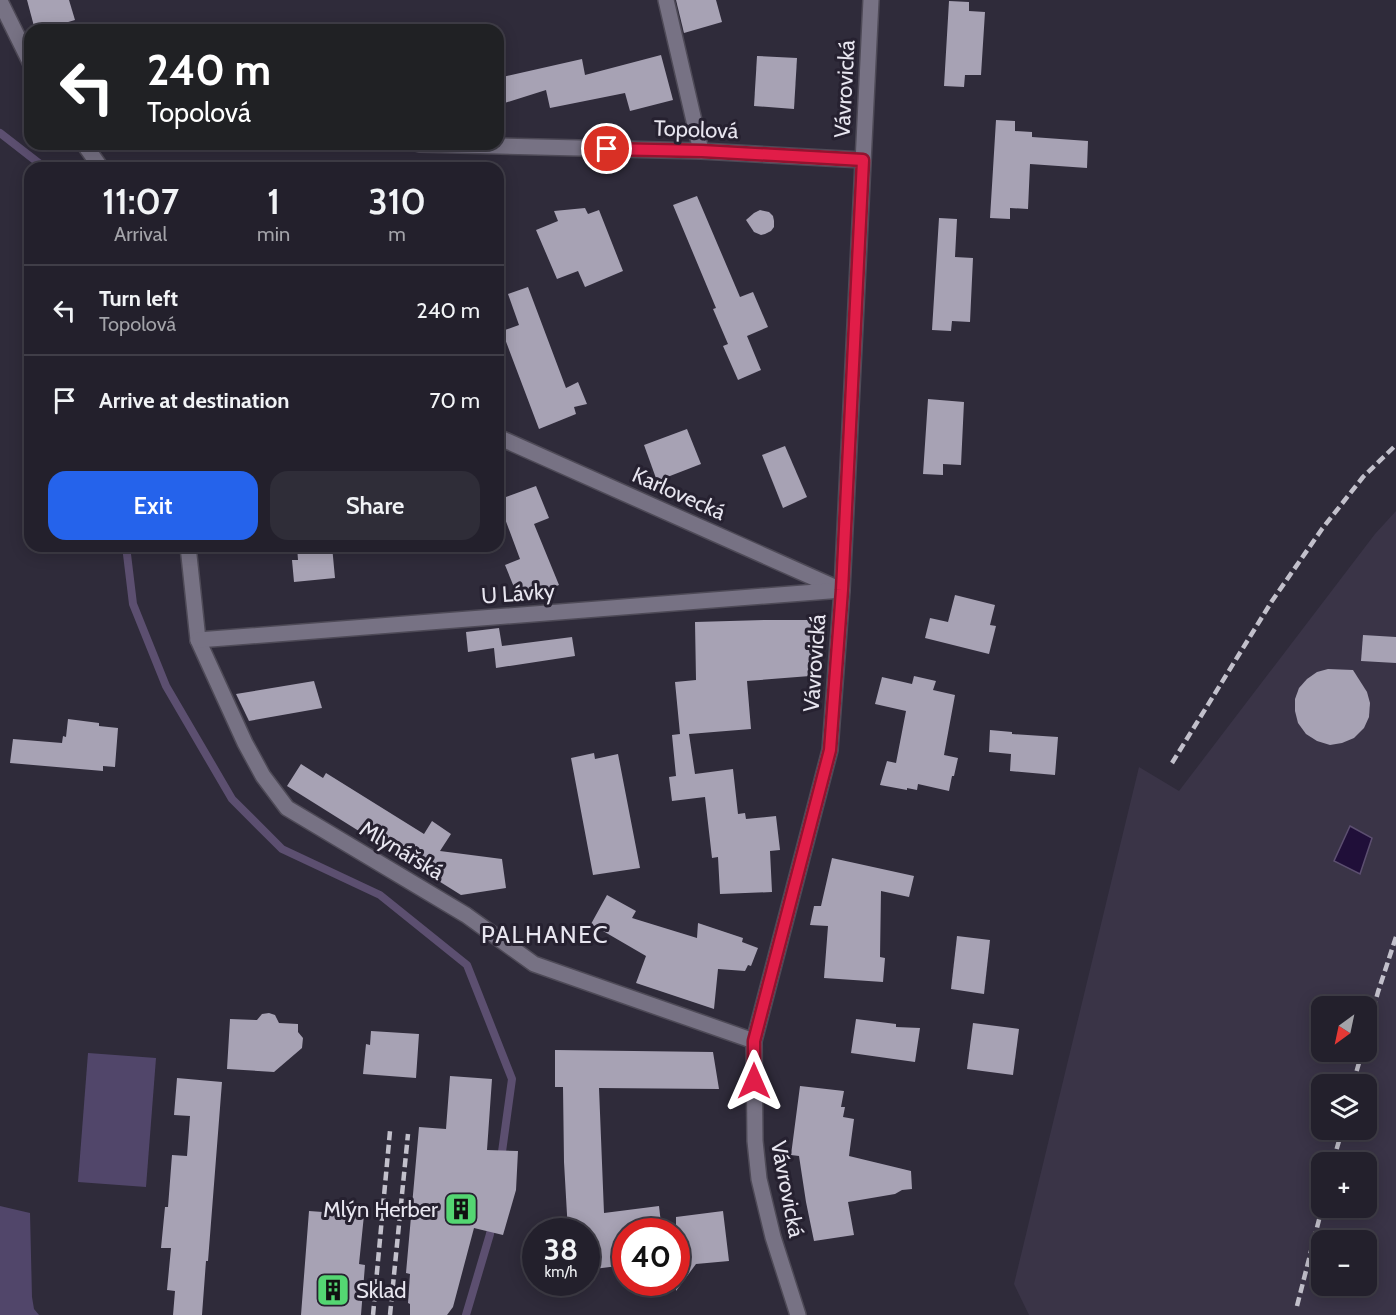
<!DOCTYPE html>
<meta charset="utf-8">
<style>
body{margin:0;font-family:Cabin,sans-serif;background:#2f2d38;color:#f1f3f6;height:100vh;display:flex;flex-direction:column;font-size:22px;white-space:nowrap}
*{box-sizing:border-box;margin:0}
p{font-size:20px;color:#a3a3a9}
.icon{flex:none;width:33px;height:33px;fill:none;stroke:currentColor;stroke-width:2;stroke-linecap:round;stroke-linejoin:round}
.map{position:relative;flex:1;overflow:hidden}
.panel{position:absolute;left:24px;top:162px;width:480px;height:390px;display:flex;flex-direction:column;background:#23202c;border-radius:18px;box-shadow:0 3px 15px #0003,0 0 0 2px #403e48}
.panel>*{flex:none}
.banner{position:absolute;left:24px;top:24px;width:480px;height:126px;border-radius:18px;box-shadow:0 3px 15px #0003,0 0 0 2px #403e48;background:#202124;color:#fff;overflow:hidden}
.needle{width:39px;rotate:213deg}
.tools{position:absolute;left:1311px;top:996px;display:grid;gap:12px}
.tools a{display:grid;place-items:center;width:66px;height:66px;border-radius:12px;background:#23202c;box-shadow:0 3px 15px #0003,0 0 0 2px #403e48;font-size:30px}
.speed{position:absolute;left:522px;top:1218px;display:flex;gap:12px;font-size:30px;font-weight:700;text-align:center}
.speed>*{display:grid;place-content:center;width:78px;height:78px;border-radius:50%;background:#23202c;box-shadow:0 3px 15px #0003,0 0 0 2px #403e48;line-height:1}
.speed small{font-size:15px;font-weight:400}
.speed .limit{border:9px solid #d22;background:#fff;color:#111}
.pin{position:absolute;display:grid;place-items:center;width:51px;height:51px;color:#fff;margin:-26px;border:3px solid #fff;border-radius:50%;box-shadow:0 2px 6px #0007}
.me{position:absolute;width:66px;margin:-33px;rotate:0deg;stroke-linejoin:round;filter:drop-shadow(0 0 4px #0008)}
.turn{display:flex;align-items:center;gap:21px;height:126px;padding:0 24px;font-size:27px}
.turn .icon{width:78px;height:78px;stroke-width:2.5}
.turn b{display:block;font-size:42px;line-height:51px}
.eta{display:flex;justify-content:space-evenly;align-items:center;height:102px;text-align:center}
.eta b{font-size:36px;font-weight:600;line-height:42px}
.button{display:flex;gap:12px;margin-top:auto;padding:12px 24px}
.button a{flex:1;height:69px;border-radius:18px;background:#2563eb;color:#fff;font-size:24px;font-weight:600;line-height:69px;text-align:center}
.button a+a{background:#2f2d38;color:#f1f3f6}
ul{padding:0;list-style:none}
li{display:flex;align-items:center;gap:18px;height:90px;padding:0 24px;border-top:2px solid #403e48}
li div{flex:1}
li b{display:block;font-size:22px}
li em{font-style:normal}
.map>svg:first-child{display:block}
.built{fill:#3a3447;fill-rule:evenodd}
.green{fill:#51466a}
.water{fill:#200f39;stroke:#5c4f70;stroke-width:1.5}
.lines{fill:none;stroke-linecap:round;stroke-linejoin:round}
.stream{stroke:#5c4f70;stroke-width:8}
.building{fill:#a7a2b4}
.minor-casing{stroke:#4e4a57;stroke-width:18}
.tertiary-casing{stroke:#4e4a57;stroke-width:18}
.minor{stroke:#777284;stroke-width:15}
.tertiary{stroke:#777284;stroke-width:15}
.rail{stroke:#c2c0cb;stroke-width:4.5;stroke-dasharray:9 4.5;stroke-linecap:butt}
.route-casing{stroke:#92132f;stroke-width:15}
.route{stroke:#e11d48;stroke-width:10}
.labels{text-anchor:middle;stroke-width:6;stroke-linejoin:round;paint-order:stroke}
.street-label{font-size:22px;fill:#e7e5ef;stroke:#262130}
.poi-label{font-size:22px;fill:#e7e5ef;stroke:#262130;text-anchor:end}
.neighbourhood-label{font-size:24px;letter-spacing:1.5px;fill:#e7e5ef;stroke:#262130}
</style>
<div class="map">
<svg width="1396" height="1315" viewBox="0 0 1396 1315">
<rect width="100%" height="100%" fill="#2f2b3a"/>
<path class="built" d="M 1396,511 L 1396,1315 L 1029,1315 L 1014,1284 L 1139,767 L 1179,791 L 1375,534 ZM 1322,1006 L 1366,1006 L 1366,1052 L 1322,1052 ZM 1322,1084 L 1366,1084 L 1366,1130 L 1322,1130 ZM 1322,1162 L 1366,1162 L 1366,1208 L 1322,1208 ZM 1322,1240 L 1366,1240 L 1366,1286 L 1322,1286 Z"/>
<g class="green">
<path d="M 88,1053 L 156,1058 L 146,1187 L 78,1182 Z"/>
<path d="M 0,1206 L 30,1213 L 32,1297 L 34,1309 L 39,1315 L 0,1315 Z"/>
</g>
<path class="water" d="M 1350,826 L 1372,838 L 1360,874 L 1334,861 Z"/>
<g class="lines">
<g class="stream">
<path d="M 0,133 L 40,164 L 42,168"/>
<path d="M 126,546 L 133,604 L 166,686 L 232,799 L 282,849 L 380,895 L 467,965 L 512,1079 L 501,1159"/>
<path d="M 466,1315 L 490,1234 L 492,1224"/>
</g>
</g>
<g class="building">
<path d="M 27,0 L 69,0 L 75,20 L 41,30 L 35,30 Z"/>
<path d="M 676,0 L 716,0 L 722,22 L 684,33 Z"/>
<path d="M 949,1 L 969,2 L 969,11 L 985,12 L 981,75 L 965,75 L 964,87 L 944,86 Z"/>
<path d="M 661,55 L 673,100 L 630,111 L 625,93 L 550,108 L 546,90 L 498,105 L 498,78 L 582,59 L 585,75 Z"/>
<path d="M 757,56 L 797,58 L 794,109 L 754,106 Z"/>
<path d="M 996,120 L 1015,121 L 1015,131 L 1032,132 L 1032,137 L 1088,141 L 1087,168 L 1030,164 L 1028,209 L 1010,208 L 1010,219 L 990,218 Z"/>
<path d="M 697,196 L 740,297 L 753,292 L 768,327 L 747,336 L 761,370 L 738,380 L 723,346 L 728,344 L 713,309 L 716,308 L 673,205 Z"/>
<path d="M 585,208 L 588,214 L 599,210 L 623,271 L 585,287 L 578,271 L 557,279 L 536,230 L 558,221 L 554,211 Z"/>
<path d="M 760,210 L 769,212 L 773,216 L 774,221 L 774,227 L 771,231 L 765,234 L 761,235 L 754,232 L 746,220 L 754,213 Z"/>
<path d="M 939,218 L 957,219 L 955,257 L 973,258 L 970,322 L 952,321 L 951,331 L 932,330 Z"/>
<path d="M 528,287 L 566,388 L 578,382 L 587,404 L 574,407 L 576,414 L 539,429 L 502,331 L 519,325 L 508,294 Z"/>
<path d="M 928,399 L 964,402 L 961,465 L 943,464 L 943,475 L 923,474 Z"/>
<path d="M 687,429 L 701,464 L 657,481 L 644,445 Z"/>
<path d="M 785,446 L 807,497 L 783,508 L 762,455 Z"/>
<path d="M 536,486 L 549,518 L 534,524 L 559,585 L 534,595 L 532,592 L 518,597 L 505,565 L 520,559 L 498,500 Z"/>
<path d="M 297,546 L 332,546 L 335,578 L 294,582 L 292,560 L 298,560 Z"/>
<path d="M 955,595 L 995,605 L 990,625 L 996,626 L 989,654 L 925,638 L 930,618 L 948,622 Z"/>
<path d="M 765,620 L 814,620 L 810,676 L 747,681 L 751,729 L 689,734 L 695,774 L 733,769 L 738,814 L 745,813 L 746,819 L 776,816 L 780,850 L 770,851 L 772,892 L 720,894 L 718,857 L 712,858 L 705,797 L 672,801 L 669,777 L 676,776 L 672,735 L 680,734 L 675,682 L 696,680 L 695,622 Z"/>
<path d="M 499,628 L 502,646 L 572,637 L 575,656 L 496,668 L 494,648 L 468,652 L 466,632 Z"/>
<path d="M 1363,635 L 1396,637 L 1396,663 L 1361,661 Z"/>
<path d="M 1328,669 L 1353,670 L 1367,692 L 1370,703 L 1369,717 L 1364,728 L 1354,738 L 1342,743 L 1330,745 L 1317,741 L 1306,734 L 1298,723 L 1295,711 L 1295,699 L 1299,688 L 1307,679 L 1317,672 Z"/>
<path d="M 914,676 L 936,681 L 933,690 L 955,695 L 944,755 L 958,758 L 954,776 L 952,776 L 949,791 L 918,784 L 917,790 L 907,788 L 907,790 L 880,785 L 887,761 L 896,763 L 906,711 L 875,704 L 882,677 L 912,684 Z"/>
<path d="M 314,681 L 322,708 L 249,721 L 236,694 Z"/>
<path d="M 68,719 L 99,723 L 99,726 L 118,728 L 115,767 L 103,766 L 103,771 L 10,763 L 13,739 L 62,743 L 63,736 L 66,737 Z"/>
<path d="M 990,730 L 1012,732 L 1012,734 L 1058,737 L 1055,775 L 1010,771 L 1011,754 L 989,752 Z"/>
<path d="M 594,753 L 595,759 L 618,754 L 640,868 L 593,875 L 571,758 Z"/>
<path d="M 301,764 L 323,778 L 326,773 L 424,834 L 432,821 L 451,834 L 440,851 L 502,859 L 506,888 L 461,895 L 287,786 Z"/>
<path d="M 832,858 L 914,876 L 909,897 L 881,891 L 880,957 L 885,958 L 883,982 L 824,978 L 828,926 L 810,925 L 814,906 L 821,906 Z"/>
<path d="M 607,895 L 636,911 L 632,918 L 697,938 L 698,923 L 743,938 L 742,942 L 758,948 L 751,966 L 748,965 L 745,971 L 718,969 L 714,1009 L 636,983 L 646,956 L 591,924 Z"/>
<path d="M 957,936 L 990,940 L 984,994 L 951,989 Z"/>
<path d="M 269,1013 L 275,1015 L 279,1023 L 298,1024 L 298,1032 L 303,1038 L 302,1048 L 274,1072 L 227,1069 L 230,1019 L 257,1020 L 262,1014 Z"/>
<path d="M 856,1019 L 896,1024 L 896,1027 L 920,1028 L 915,1062 L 851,1053 Z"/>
<path d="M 973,1023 L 1019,1029 L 1013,1075 L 967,1069 Z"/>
<path d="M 371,1031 L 419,1034 L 416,1078 L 363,1074 L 366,1044 L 370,1045 Z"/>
<path d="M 555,1050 L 713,1052 L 719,1089 L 599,1088 L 604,1213 L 659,1206 L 662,1232 L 626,1232 L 626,1265 L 586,1270 L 586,1232 L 568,1232 L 564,1162 L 563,1087 L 555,1087 Z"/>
<path d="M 450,1076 L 492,1079 L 487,1150 L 518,1151 L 516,1190 L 503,1235 L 474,1228 L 453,1307 L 447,1315 L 410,1315 L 410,1304 L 408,1303 L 410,1274 L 406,1273 L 419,1127 L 446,1129 Z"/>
<path d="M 177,1078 L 222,1082 L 208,1261 L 206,1261 L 202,1315 L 173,1315 L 175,1291 L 167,1290 L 171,1248 L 161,1248 L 165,1207 L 168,1207 L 172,1155 L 187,1156 L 190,1116 L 174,1115 Z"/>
<path d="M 800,1086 L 844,1091 L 841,1107 L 845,1107 L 843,1117 L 854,1119 L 849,1156 L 911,1171 L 912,1189 L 902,1190 L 895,1194 L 848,1202 L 854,1235 L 814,1241 L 806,1202 L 799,1156 L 791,1155 Z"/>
<path d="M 309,1211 L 364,1215 L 359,1264 L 365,1265 L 361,1315 L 301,1315 Z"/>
<path d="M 723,1211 L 729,1261 L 696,1264 L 676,1291 L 676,1217 Z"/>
</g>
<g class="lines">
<defs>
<g id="minor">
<path d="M 666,0 L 701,151"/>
<path d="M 0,1 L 30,62"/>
<path d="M 84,144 L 101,168"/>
<path d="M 419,144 L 701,151 L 863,160"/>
<path d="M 498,437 L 839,589"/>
<path d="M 188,546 L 198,640 L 245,743 L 263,776 L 287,808 L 466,915 L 534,964 L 754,1041"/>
<path d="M 198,640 L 842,590"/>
</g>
<path id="tertiary" d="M 798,1315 L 773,1237 L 759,1179 L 755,1141 L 754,1041 L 830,750 L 842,590 L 871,0"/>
</defs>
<use href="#minor" class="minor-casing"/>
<use href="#tertiary" class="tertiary-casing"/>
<use href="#minor" class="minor"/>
<use href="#tertiary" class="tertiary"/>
<g class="rail">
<path d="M 1172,763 L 1272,601 L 1322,529 L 1363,477 L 1396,445"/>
<path d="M 1366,1036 L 1378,992 L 1396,937"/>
<path d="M 1353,1084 L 1362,1052"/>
<path d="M 1333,1162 L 1342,1130"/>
<path d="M 1297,1306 L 1322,1208"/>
<path d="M 373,1315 L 390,1131"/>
<path d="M 390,1315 L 408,1134"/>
</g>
</g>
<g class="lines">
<defs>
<path id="route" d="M 607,149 L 702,151 L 863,160 L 842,590 L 830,750 L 754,1041 L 754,1081"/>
</defs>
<use href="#route" class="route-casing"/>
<use href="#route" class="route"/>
</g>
<defs>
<symbol id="building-square" viewBox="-11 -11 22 22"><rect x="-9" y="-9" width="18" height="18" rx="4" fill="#54d672" stroke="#262130"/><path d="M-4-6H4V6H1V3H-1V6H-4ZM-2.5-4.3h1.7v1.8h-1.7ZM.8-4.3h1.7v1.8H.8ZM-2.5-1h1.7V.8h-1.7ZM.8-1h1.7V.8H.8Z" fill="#111"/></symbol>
</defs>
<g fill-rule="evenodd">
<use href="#building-square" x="442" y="1190" width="38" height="38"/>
<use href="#building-square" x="314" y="1271" width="38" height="38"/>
</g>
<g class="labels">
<g class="street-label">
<text transform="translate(844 89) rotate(-87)" y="8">Vávrovická</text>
<text transform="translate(696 129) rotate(2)" y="8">Topolová</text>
<text transform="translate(679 493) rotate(24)" y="8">Karlovecká</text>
<text transform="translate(518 593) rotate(-4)" y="8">U Lávky</text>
<text transform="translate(814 663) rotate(-86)" y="8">Vávrovická</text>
<text transform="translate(402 850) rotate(31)" y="8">Mlynářská</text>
<text transform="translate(788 1189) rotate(79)" y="8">Vávrovická</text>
</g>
<g class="poi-label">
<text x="438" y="1217">Mlýn Herber</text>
<text x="356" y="1298" text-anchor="start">Sklad</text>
</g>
<g class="neighbourhood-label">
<text x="545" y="943">PALHANEC</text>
</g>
</g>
</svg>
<div class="tools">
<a><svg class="needle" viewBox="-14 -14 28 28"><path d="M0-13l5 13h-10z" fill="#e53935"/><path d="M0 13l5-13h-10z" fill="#a3a3a9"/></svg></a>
<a><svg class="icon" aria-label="layers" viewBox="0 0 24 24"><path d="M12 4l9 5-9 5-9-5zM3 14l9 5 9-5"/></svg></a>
<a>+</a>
<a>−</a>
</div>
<div class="speed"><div>38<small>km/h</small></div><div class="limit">40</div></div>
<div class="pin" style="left:607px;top:149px;background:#d93025"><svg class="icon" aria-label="arrive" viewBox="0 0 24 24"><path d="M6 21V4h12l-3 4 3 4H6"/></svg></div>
<svg class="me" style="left:754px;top:1081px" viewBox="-20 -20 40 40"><path d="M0-17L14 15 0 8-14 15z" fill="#e11d48" stroke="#fff" stroke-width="4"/></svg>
<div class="banner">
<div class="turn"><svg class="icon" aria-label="left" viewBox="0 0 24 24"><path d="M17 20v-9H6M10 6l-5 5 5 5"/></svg><div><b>240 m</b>Topolová</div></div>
</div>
<section class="panel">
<div class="eta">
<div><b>11:07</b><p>Arrival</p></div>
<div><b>1</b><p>min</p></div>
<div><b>310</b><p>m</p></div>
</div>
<ul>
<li><svg class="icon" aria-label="left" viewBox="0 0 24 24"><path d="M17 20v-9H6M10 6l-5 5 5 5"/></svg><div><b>Turn left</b><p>Topolová</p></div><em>240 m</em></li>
<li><svg class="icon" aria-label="arrive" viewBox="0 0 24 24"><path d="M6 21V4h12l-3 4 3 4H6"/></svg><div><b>Arrive at destination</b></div><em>70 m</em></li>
</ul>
<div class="button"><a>Exit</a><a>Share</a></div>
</section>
</div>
